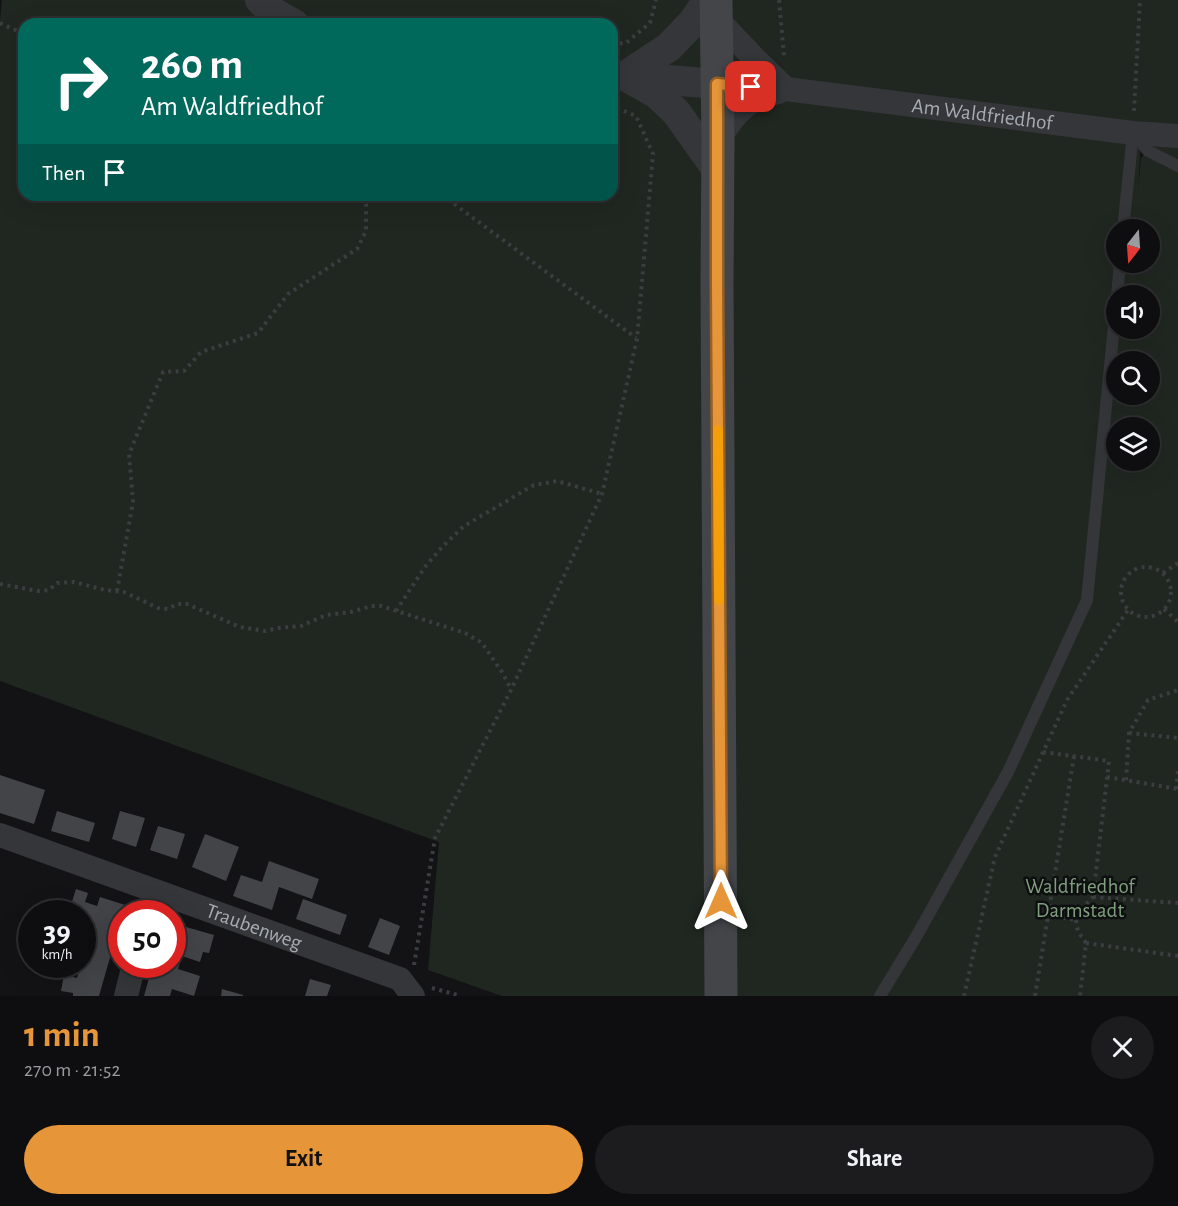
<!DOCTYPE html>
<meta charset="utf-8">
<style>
body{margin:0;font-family:"Alegreya Sans",sans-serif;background:#1c1c1e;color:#f1f3f6;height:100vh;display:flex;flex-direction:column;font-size:22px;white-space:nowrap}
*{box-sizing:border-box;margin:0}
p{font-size:20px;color:#9b9c9f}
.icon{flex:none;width:33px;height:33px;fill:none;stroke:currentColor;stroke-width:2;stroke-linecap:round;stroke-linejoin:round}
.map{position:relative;height:996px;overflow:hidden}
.side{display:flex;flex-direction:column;background:#0e0e10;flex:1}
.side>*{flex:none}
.banner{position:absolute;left:18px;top:18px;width:600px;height:183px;border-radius:18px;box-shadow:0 6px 24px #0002,0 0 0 2px #2e2e30;background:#00695c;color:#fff;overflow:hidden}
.needle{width:39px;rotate:197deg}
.controls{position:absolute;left:1106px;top:219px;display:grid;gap:12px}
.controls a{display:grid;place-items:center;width:54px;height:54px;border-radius:50%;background:#0e0e10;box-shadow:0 6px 24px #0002,0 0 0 2px #2e2e30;font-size:30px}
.speed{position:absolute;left:18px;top:900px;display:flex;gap:12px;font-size:30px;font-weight:700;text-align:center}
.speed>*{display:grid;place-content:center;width:78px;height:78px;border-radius:50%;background:#0e0e10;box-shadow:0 6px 24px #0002,0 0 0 2px #2e2e30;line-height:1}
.speed small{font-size:15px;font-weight:400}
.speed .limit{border:9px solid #d22;background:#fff;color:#111}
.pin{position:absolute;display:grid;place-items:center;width:51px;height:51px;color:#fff;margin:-26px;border-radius:12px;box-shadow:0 3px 9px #0006}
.me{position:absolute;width:66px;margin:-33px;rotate:0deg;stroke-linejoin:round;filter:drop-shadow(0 0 4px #0008)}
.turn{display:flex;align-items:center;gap:21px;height:126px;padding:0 24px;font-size:27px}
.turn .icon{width:78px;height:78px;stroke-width:2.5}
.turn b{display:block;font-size:42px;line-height:51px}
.then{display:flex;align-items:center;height:57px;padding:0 24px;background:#0003;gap:12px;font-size:22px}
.round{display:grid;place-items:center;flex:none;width:63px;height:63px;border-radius:32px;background:#1c1c1e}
.head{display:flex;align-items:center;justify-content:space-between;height:102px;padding:0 24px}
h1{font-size:36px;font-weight:700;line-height:45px;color:#e79539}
.action{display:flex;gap:12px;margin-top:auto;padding:12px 24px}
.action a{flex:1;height:69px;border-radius:36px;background:#e79539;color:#111;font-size:24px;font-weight:700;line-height:69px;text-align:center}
.action a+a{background:#1c1c1e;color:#f1f3f6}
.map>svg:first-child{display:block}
.green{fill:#202720;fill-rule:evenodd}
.building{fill:#424448}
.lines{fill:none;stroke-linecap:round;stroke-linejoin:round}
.path{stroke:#3b3d41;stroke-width:4;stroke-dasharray:3 4.5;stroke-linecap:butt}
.service{stroke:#35363a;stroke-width:12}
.minor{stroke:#35363a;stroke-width:24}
.tertiary{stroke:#35363a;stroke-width:30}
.secondary{stroke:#434549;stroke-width:33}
.route-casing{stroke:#966125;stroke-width:15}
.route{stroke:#e79539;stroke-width:10}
.slow{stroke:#f59e0b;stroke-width:10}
.labels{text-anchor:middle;stroke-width:5;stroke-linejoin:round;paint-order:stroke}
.street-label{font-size:21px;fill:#a6acb4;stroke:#0e0f10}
.park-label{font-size:21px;fill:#809f7e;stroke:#0e0f10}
</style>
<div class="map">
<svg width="1178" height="996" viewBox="0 0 1178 996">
<rect width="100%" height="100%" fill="#131315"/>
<path class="green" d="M 2,0 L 1178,0 L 1178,126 L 1142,123 L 1138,191 L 1141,158 L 1155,144 L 1178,146 L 1178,996 L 502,996 L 428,970 L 439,842 L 0,681 L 0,20 ZM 24,24 L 612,24 L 612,195 L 24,195 ZM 1116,230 L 1149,230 L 1149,262 L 1116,262 ZM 1116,296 L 1149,296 L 1149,328 L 1116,328 ZM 1116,362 L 1149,362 L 1149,394 L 1116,394 ZM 1116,428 L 1149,428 L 1149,460 L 1116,460 Z"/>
<g class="building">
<path d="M 0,775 L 45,790 L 34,824 L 0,813 Z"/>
<path d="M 57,811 L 95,823 L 89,842 L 51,831 Z"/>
<path d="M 120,811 L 145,818 L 136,847 L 112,839 Z"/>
<path d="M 158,826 L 185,834 L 177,859 L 150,850 Z"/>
<path d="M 205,834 L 239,847 L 226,881 L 192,867 Z"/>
<path d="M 269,861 L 319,879 L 312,899 L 279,887 L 272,910 L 233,896 L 241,875 L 262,882 Z"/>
<path d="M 76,889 L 88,893 L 85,902 L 97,906 L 100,897 L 125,905 L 99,996 L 73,996 L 73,993 L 61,991 L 64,975 L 77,978 L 81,964 L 82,964 L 82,942 L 87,943 L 93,923 L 82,920 L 82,911 L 70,908 Z"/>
<path d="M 303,899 L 347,915 L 340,935 L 296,919 Z"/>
<path d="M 380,918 L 400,926 L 389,955 L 368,947 Z"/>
<path d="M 172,923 L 214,935 L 209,953 L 203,952 L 200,962 L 182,956 L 178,969 L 200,976 L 194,996 L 172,989 L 170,996 L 144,996 L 153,964 L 172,964 Z"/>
<path d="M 310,979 L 331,985 L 327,996 L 305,996 Z"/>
<path d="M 222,989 L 243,995 L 243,996 L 221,996 Z"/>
</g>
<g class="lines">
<g class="path">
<path d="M 779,0 L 784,56"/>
<path d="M 0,23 L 24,34"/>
<path d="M 612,44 L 626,43 L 650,23 L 656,0"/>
<path d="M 1134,111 L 1140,0"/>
<path d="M 442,195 L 636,338"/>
<circle cx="1146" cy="592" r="25"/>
<path d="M 1163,573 L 1178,563"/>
<path d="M 0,584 L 38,591 L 49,590 L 57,583 L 74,582 L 105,590 L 124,592 L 158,608 L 168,609 L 177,604 L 187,604 L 240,627 L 265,631 L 278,628 L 301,626 L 326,615 L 351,612 L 371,606 L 381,606 L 465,633 L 482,643 L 502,672 L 511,689"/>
<path d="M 117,591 L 133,502 L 129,454 L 163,372 L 184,371 L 201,352 L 258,333 L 288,294 L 357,249 L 366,231 L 366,204 L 362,195"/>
<path d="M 1164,609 L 1178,622"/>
<path d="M 396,611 L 425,567 L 442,547 L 464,526 L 534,485 L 557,481 L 602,494"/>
<path d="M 1129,733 L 1178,738"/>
<path d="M 1043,752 L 1109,761 L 1093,897 C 1076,914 1069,921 1086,943 L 1080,996"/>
<path d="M 1107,777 L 1178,789"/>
<path d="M 1126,780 L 1129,733 L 1148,700 L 1178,690"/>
<path d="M 1176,789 L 1178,770"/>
<path d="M 1093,897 L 1178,903"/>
<path d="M 1048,915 L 1076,920"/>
<path d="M 1086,943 L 1178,956"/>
<path d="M 414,965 L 435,838 L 511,690 L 602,494 L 637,339 L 653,154 L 636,116 L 612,106"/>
<path d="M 432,988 L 461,996"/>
<path d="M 964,996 L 995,857 L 1067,700 L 1128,610"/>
<path d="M 1035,996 L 1074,756"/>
</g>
<g class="service">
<path d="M 1134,134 L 1148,151 L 1178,166"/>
<path d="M 1123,230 L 1133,133"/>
<path d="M 1117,296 L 1120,262"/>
<path d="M 880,996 L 916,937 L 1008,772 L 1087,600 L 1116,305"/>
</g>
<g class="minor">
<path d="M 716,18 L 754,58 L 786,89"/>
<path id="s1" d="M 717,84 L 786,89 L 1133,133 L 1178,136"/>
<path d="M 718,140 C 728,125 738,109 755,100 C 762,96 770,94 778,92"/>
<path id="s2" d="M 0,835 L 400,979 L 413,996"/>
<path d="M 149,914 L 155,892"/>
<path d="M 126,996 L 134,964"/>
</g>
<g class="tertiary">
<path d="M 260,0 L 273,12 L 294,24"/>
<path d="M 625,76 L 657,94 L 676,112 L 718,171"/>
<path d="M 625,76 L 669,47 L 692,23 L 708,0"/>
<path d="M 633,77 L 717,84"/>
</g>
<path class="secondary" d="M 716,0 L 718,140 L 717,283 L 721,996"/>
</g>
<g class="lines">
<defs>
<path id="route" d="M 721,901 L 717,283 L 717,84 L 751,87"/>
</defs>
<use href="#route" class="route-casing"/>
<use href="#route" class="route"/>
<path class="slow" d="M 718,430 L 719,600"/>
</g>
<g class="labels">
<g class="street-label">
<text dy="7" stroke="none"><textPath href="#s1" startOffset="267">Am Waldfriedhof</textPath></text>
<text dy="7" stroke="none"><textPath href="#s2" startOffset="270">Traubenweg</textPath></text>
</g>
<g class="park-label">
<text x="1080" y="893">Waldfriedhof<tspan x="1080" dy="24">Darmstadt</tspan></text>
</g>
</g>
</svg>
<div class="controls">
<a><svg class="needle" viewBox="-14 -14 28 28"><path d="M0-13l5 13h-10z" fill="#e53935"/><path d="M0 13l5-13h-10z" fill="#9b9c9f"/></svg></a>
<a><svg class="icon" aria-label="sound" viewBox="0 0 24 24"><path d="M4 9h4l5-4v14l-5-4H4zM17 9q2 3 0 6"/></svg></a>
<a><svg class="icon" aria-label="search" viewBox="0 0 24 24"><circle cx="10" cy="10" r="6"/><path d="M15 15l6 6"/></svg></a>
<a><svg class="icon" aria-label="layers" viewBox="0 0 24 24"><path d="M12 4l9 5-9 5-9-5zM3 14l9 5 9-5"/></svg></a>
</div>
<div class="speed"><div>39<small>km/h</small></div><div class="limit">50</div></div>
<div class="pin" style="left:751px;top:87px;background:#d93025"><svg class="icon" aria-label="arrive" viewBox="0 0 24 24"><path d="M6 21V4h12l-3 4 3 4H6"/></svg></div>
<svg class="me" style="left:721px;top:901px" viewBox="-20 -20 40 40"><path d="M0-17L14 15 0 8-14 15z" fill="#e79539" stroke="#fff" stroke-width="4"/></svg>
<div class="banner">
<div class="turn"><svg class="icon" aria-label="right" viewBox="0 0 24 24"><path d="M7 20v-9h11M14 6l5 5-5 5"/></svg><div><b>260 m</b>Am Waldfriedhof</div></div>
<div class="then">Then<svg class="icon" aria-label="arrive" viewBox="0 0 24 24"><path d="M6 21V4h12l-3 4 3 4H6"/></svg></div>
</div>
</div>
<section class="side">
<div class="head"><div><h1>1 min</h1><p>270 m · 21:52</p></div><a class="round"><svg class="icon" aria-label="close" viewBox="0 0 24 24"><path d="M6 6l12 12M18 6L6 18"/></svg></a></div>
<div class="action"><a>Exit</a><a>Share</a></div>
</section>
